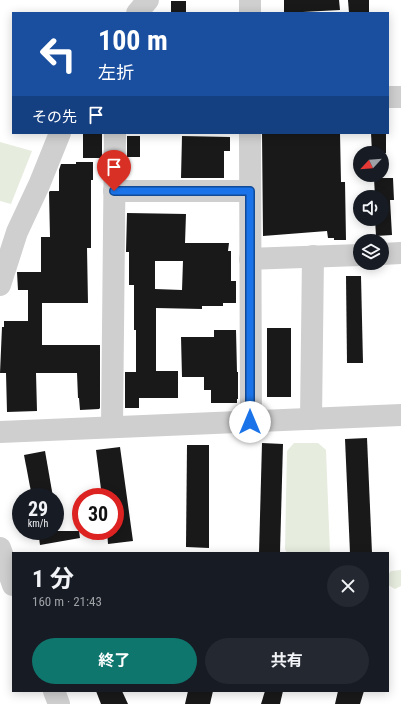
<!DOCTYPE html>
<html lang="ja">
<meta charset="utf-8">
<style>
body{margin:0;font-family:"Roboto Condensed","Noto Sans JP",sans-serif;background:#242831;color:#f1f3f6;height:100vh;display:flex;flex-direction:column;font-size:15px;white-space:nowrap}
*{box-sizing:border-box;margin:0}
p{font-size:13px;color:#9ea1a6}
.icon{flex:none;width:22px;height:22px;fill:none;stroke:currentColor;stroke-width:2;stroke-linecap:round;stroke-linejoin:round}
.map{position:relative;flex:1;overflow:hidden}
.sheet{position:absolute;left:12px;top:552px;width:377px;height:140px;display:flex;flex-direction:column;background:#171b24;border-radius:0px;box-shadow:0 2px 10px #0003}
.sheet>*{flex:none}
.guide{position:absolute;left:12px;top:12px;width:377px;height:122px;border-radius:0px;box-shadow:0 2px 10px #0003;background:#1a4fa0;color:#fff;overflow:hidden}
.needle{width:26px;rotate:244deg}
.tools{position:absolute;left:353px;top:146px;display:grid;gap:8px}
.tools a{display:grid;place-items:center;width:36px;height:36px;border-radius:50%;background:#171b24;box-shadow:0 2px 10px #0003;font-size:20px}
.speed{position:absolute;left:12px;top:488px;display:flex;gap:8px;font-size:20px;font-weight:700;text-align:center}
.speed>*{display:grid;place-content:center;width:52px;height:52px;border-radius:50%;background:#171b24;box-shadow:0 2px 10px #0003;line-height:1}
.speed small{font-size:10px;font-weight:400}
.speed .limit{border:6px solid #d22;background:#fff;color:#111}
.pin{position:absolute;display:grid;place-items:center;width:34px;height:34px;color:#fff;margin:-41px -17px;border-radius:50% 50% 50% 0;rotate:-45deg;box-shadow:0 0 4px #0007}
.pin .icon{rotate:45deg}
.me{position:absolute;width:44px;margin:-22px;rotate:0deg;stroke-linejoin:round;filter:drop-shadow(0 0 3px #0008)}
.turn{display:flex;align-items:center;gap:14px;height:84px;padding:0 20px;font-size:18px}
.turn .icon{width:52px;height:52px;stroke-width:2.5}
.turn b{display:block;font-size:28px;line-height:34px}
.then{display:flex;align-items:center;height:38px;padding:0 20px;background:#0003;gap:8px;font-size:15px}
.round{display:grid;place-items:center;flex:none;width:42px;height:42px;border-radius:21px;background:#242831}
.headline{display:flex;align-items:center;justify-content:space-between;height:68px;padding:0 20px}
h1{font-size:24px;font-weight:700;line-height:30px}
.cta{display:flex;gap:8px;margin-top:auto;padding:8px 20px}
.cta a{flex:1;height:46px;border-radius:24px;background:#0f766e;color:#fff;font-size:16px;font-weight:700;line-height:46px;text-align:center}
.cta a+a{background:#242831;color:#f1f3f6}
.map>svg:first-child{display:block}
.green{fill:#e6ecde}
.building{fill:#191919;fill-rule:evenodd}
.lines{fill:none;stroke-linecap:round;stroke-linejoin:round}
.minor{stroke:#cfcfcf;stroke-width:22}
.route-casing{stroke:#114b97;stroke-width:10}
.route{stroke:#1a73e8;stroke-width:7}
</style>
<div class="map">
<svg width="401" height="704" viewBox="0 0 401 704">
<rect width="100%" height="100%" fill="#fff"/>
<g class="green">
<path d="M 0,142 L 32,151 L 11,204 L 0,201 Z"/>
<path d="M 294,443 L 318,443 L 326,450 L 330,553 L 287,553 L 285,549 L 287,451 Z"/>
<path d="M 401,570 L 401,586 L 395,589 L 388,585 L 388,575 L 391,571 Z"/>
</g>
<g class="building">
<path d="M 284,0 L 339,0 L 340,10 L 284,13 Z"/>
<path d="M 348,0 L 369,0 L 369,13 L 349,13 Z"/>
<rect x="171" y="1" width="15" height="12"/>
<rect x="83" y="133" width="19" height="25"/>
<path d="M 262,133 L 340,133 L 341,182 L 345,182 L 346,240 L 334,240 L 334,238 L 328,238 L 327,231 L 263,236 Z"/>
<path d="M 371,133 L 386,133 L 386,153 L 372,153 Z"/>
<rect x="127" y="136" width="13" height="21"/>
<path d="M 182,136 L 230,137 L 230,151 L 224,151 L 224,178 L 181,178 Z"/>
<path d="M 76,162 L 93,162 L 93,180 L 91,180 L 91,248 L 87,248 L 88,303 L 42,303 L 42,345 L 100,345 L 100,408 L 99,409 L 80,410 L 79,398 L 78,398 L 77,373 L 36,373 L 37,411 L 7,412 L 6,373 L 0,373 L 2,327 L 4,327 L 4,321 L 28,321 L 28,290 L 18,290 L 17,272 L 41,272 L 41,237 L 50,237 L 49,192 L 50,191 L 59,191 L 59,170 L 61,164 L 76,164 Z"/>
<path d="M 374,178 L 393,178 L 394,200 L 390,200 L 392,235 L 376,236 L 375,219 L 382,219 L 382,197 L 375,197 Z"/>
<path d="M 127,213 L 186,214 L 185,243 L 229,243 L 228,251 L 231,251 L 231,281 L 236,281 L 236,303 L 223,303 L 223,306 L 202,306 L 202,309 L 156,308 L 156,371 L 178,371 L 178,398 L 139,398 L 139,408 L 125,408 L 125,372 L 136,372 L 136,330 L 134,330 L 134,285 L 129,285 L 129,252 L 126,252 ZM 155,261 L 183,261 L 182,290 L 155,289 Z"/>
<path d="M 346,276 L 361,276 L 363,363 L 347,363 Z"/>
<rect x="267" y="328" width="24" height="69"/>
<path d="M 214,330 L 236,330 L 237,372 L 238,372 L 238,399 L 237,399 L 237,403 L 211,403 L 211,390 L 204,390 L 204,377 L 182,377 L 181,337 L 214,337 Z"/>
<path d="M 367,438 L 372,553 L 350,553 L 345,439 Z"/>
<path d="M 262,443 L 283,444 L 280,553 L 259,553 Z"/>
<path d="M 187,445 L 209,445 L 209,548 L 186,547 Z"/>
<path d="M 120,447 L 133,541 L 108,544 L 107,531 L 115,531 L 115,497 L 102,497 L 96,450 Z"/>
<path d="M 45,451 L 53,497 L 32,497 L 24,455 Z"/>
<path d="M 38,531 L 79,531 L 80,538 L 40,545 Z"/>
<path d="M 96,691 L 122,691 L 128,704 L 101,704 Z"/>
<path d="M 188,691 L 213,691 L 210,704 L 185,704 Z"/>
<path d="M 265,691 L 283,691 L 280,704 L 261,704 Z"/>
<path d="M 338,691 L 364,691 L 360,704 L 335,704 Z"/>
</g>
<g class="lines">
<g class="minor">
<path d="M 250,0 L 250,13"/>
<path d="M 137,13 L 148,0"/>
<path d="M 388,97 L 401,97"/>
<path d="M 250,133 L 251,422"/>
<path d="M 114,191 L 250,191"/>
<path d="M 382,254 L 401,253"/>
<path d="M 250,259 L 360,255"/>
<path d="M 0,285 L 17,232 L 39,185 L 60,133"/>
<path d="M 311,419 L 313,256"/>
<path d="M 112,427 L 115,133"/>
<path d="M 0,432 L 401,415"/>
<path d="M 0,548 L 13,585"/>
<path d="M 54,691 L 59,704"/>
</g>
</g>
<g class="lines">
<defs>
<path id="route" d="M 114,191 L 250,191 L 250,422"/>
</defs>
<use href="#route" class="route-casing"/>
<use href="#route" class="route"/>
</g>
</svg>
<div class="tools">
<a><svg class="needle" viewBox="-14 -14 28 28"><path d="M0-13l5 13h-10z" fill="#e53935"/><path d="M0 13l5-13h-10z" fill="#9ea1a6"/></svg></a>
<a><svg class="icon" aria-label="sound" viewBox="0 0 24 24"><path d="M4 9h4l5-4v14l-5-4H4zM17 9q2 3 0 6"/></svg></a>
<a><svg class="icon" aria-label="layers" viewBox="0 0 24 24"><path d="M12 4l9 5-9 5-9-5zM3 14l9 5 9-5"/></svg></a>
</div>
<div class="speed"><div>29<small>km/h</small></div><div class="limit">30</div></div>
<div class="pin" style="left:114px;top:191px;background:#d93025"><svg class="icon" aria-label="arrive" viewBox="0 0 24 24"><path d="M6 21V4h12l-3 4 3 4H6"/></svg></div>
<svg class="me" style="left:250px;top:422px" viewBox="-20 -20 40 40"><circle r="19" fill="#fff"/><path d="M0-13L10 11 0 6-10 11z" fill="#1a73e8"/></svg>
<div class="guide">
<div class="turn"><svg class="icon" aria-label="left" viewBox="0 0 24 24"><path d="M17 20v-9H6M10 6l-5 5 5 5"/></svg><div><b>100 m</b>左折</div></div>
<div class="then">その先<svg class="icon" aria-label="arrive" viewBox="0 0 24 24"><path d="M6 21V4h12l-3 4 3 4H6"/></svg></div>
</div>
<section class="sheet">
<div class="headline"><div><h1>1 分</h1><p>160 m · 21:43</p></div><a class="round"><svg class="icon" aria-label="close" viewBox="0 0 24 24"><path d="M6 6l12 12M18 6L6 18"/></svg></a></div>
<div class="cta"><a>終了</a><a>共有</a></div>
</section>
</div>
